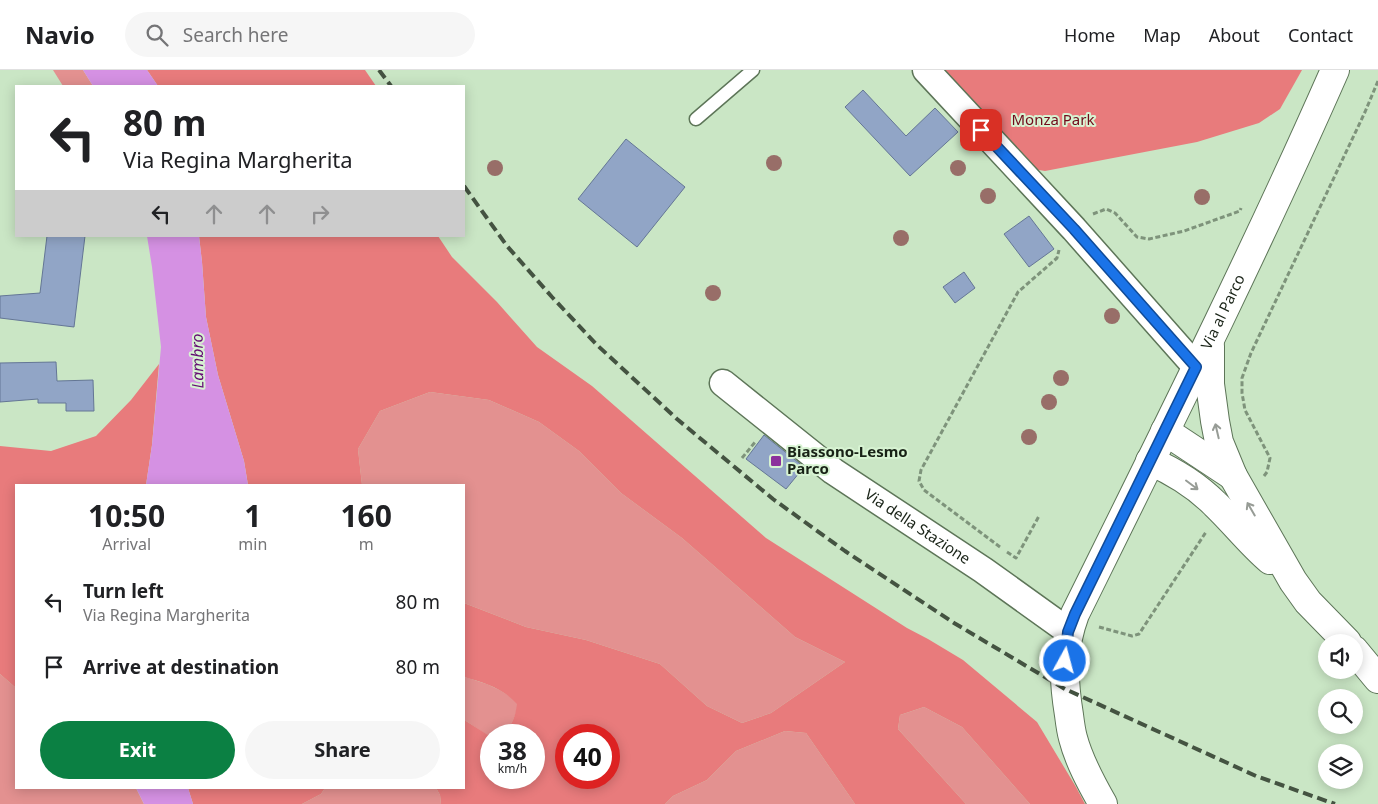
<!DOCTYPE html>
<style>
body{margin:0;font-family:"Noto Sans",sans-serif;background:#f6f6f6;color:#202124;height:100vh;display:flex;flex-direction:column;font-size:19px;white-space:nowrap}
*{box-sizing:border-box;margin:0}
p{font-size:16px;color:#757577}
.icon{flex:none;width:28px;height:28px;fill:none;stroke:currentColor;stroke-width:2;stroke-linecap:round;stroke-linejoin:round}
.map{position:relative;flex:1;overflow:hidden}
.side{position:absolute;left:15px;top:414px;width:450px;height:305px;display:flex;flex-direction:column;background:#fff;border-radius:0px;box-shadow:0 2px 12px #0003}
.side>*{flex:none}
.banner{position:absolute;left:15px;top:15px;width:450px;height:152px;border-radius:0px;box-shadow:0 2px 12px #0003;background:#fff;color:#202124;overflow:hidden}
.controls{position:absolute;left:1318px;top:564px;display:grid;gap:10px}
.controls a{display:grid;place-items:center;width:45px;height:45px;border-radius:50%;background:#fff;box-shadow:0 2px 12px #0003;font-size:25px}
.speed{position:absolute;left:480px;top:654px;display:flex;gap:10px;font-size:25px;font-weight:700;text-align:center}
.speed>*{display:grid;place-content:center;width:65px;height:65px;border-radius:50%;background:#fff;box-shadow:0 2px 12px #0003;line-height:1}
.speed small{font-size:12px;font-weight:400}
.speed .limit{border:8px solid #d22;background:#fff;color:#111}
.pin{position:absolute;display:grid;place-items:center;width:42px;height:42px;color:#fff;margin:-21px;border-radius:10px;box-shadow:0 2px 8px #0006}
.me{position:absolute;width:55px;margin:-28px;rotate:7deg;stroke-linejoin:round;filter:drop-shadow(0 0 4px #0008)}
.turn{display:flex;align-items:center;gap:18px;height:105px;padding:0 25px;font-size:22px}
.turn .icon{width:65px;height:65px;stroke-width:2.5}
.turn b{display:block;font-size:35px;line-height:42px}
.lanes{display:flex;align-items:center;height:48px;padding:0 25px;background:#0003;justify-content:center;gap:25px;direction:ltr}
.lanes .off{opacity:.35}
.eta{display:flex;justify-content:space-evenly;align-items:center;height:85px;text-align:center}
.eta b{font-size:30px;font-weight:700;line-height:35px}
.cta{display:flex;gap:10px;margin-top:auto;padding:10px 25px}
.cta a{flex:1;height:58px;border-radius:30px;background:#0b8043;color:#fff;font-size:20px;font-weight:700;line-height:58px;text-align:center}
.cta a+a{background:#f6f6f6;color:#202124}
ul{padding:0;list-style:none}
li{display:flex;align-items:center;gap:15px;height:65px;padding:0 25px}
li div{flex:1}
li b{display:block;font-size:19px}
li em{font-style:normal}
header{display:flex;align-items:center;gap:30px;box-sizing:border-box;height:70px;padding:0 25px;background:#fff;border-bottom:1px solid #e0e0e0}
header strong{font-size:24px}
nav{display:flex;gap:28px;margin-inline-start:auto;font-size:18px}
.search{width:350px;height:45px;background:#f6f6f6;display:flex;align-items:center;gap:12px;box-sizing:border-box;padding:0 18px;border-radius:28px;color:#757577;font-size:19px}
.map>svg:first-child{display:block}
.green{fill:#e39190}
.forest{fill:#e87b7c;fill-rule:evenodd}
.water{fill:#d591e3}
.building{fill:#91a5c6;stroke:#647695}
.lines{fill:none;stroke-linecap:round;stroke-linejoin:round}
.service-casing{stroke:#5d7558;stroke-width:15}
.minor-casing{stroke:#5d7558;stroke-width:29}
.tertiary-casing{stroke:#5d7558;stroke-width:30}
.path{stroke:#7e937b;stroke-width:3;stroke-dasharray:5 2.5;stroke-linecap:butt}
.service{stroke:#fff;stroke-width:12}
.minor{stroke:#fff;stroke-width:26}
.tertiary{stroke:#fff;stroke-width:28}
.rail{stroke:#445341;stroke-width:4;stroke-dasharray:10 5;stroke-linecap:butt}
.tree{fill:#986e68}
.oneway{stroke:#979c96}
.route-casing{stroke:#114b97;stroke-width:12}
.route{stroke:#1a73e8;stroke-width:9}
.poi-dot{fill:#8b319c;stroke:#d7f3d2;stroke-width:2}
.labels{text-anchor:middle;stroke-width:4;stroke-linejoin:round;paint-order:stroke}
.park-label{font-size:15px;fill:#700b1b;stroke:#d7f3d2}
.street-label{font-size:15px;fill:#182216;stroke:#d7f3d2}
.poi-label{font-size:15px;font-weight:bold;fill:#182216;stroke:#d7f3d2;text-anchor:start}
.water-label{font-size:16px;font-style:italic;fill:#640d73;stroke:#d7f3d2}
</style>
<header>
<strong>Navio</strong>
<div class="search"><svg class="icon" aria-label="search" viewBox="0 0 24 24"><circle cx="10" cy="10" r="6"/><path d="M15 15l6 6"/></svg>Search here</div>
<nav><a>Home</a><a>Map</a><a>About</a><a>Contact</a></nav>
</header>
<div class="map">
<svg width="1378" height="734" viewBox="0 0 1378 734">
<rect width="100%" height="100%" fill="#cae6c5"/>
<g class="green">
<path d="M 53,0 L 83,0 L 93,16 L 63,16 Z"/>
<path d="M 430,322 L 489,330 L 539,352 L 579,381 L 621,423 L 682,468 L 795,567 L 845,592 L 771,643 L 742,653 L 707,636 L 660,594 L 586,570 L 526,557 L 464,533 L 464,415 L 362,415 L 358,379 L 380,341 Z"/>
<path d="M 0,604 L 16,618 L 16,718 L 136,718 L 144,734 L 0,734 Z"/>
<path d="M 464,607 C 483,612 504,619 518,634 C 515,648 512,656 501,665 L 491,665 L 491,667 L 490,667 L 466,651 L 464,651 Z"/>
<path d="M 924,637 L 962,657 L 1030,734 L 966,734 L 898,659 L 900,645 Z"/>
<path d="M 785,661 L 806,663 L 855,734 L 665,734 L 673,726 L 707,710 L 736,681 Z"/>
<path d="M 325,718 L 436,718 L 440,725 L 441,734 L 302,734 L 321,724 Z"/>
</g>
<g class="forest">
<path d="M 147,0 L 365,0 L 376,16 L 158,16 Z"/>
<path d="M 941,0 L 1302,0 L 1280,39 L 1259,53 L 1197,72 L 1045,101 L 1033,99 Z"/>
<path d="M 199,166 L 438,166 L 452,187 L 497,232 L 537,277 L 592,316 L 766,468 L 907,558 L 928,569 L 963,590 L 1037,652 L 1076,717 L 1085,734 L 1030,734 L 962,657 L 924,637 L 900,645 L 898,659 L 966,734 L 855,734 L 806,663 L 785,661 L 736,681 L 707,710 L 673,726 L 665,734 L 441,734 L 440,725 L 436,718 L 464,718 L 464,651 L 466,651 L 491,667 L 491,708 L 534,708 L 534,665 L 501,665 C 512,656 515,648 517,634 C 504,619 483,612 464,607 L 464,533 L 526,557 L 586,570 L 660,594 L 707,636 L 742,653 L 771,643 L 845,592 L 795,567 L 682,468 L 621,423 L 579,381 L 539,352 L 489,330 L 430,322 L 380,341 L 358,379 L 362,415 L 248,415 L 244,391 L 218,305 L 206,247 L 202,192 ZM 566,665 L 609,665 L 609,708 L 566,708 Z"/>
<path d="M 159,294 L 152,375 L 146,415 L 16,415 L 16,618 L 0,604 L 0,376 L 51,381 L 96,366 L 131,330 Z"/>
<path d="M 188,718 L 325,718 L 321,724 L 302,734 L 193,734 Z"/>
</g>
<g class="water">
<path d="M 83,0 L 147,0 L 158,16 L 93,16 Z"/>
<path d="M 147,166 L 199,166 L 202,192 L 206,247 L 218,305 L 244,391 L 248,415 L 146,415 L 152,375 L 161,277 L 152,197 Z"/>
<path d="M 136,718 L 188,718 L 193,734 L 144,734 Z"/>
</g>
<g class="building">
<path d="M 863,20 L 906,66 L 935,38 L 958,62 L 910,106 L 845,37 Z"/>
<path d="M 626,69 L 685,117 L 637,177 L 578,129 Z"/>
<path d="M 1029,146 L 1054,179 L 1029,197 L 1004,164 Z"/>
<path d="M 47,166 L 85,166 L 74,257 L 0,248 L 0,226 L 40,223 Z"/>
<path d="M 964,202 L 975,218 L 955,233 L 943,217 Z"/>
<path d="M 56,292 L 57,311 L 93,310 L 94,341 L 66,341 L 66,333 L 38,333 L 38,329 L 0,332 L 0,293 Z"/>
<path d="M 764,365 L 804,397 L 786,419 L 746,389 Z"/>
</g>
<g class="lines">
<defs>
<path id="service" d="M 696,49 L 753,0"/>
<g id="minor">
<path d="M 926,0 L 1074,159 L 1196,297"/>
<path id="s1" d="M 723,313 L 833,401 L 983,500 L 1068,561"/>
</g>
<g id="tertiary">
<path d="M 1210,276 L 1210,314 L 1215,351 L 1219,372 L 1233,406 L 1293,511 L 1308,532 L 1347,572"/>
<path d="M 1165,361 L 1233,406"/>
<path d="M 1150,391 C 1175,402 1196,415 1215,434 C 1234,452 1250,473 1270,490"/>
<path d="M 1354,580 L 1378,609"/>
<path id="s2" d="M 1103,734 C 1091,713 1079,691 1073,668 C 1071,661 1070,653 1069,645 C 1063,608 1062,579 1075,544 C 1164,364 1254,184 1335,0"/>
</g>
</defs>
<use href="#service" class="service-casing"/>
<use href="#minor" class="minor-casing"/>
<use href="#tertiary" class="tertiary-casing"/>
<g class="path">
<path d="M 1093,144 L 1106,139 L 1115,143 L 1137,167 L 1149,169 L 1184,161 L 1240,141 L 1241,138"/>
<path d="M 742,388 L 756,371"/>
<path d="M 1264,406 L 1267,402 L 1270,388 L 1245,340 L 1242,323 L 1242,308 L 1251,283 L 1365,42 L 1378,11"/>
<path d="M 1000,477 L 924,420 L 919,411 L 921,400 L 1018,222 L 1057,188 L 1059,180"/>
<path d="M 1007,482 L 1016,488 L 1039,446"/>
<path d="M 1099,557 L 1132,566 L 1139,564 L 1206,462"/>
</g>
<use href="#service" class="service"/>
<use href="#minor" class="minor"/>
<use href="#tertiary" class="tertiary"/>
<g class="rail">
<path d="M 379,0 L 391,16"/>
<path d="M 464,116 L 507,176 L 552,227 L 597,275 L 677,349 L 773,429 L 845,481 L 954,553 L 1065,619 L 1256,706 L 1335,734"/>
</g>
</g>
<g class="tree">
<circle cx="774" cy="93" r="8"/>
<circle cx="495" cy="98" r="8"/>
<circle cx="958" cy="98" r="8"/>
<circle cx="988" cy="126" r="8"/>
<circle cx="1202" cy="127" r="8"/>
<circle cx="901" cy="168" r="8"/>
<circle cx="713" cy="223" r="8"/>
<circle cx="1112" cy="246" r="8"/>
<circle cx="1061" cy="308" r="8"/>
<circle cx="1049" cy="332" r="8"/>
<circle cx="1029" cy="367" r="8"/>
</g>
<defs><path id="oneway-shaft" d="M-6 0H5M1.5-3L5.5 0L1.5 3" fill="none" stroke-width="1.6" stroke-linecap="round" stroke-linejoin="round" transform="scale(1.25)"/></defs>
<g class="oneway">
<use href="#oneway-shaft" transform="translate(1217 361) rotate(-103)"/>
<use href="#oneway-shaft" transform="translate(1192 415) rotate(37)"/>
<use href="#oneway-shaft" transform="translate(1251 439) rotate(-120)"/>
</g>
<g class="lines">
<defs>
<path id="route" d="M 981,60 L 1074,159 L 1196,297 L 1075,544 L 1068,562 L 1065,591"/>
</defs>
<use href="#route" class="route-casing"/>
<use href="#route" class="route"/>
</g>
<rect class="poi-dot" x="770" y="385" width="12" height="12" rx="2.5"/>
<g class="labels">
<g class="park-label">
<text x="1053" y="55">Monza Park</text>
</g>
<g class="street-label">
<text dy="5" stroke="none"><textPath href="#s2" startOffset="535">Via al Parco</textPath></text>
<text dy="5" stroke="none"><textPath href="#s1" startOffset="242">Via della Stazione</textPath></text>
</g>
<g class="poi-label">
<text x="787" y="387">Biassono-Lesmo<tspan x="787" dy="17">Parco</tspan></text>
</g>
<g class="water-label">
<text transform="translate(197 291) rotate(-91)" y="6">Lambro</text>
</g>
</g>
</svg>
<div class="controls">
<a><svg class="icon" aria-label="sound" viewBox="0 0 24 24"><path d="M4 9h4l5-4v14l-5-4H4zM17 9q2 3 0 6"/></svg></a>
<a><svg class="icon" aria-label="search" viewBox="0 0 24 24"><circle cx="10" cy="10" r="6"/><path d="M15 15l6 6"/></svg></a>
<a><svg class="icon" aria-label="layers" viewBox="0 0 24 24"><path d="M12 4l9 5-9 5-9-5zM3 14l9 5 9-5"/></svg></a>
</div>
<div class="speed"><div>38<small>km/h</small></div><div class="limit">40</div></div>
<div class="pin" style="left:981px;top:60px;background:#d93025"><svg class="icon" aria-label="arrive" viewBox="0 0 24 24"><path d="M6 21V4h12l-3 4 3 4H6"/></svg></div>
<svg class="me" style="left:1065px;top:591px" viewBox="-20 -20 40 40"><circle r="17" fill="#1a73e8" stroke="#fff" stroke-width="3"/><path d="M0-11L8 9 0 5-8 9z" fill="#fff"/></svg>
<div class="banner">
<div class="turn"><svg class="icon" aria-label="left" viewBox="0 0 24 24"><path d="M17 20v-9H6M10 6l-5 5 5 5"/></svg><div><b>80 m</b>Via Regina Margherita</div></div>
<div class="lanes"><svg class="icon" aria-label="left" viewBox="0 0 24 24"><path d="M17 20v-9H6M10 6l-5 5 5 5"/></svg><svg class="icon off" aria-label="ahead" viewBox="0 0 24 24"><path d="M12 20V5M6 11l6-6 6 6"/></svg><svg class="icon off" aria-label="ahead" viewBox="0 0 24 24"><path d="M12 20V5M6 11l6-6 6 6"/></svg><svg class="icon off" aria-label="right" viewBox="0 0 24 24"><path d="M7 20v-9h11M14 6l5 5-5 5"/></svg></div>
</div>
<section class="side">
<div class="eta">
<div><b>10:50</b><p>Arrival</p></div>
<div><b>1</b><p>min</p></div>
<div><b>160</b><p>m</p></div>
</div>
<ul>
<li><svg class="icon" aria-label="left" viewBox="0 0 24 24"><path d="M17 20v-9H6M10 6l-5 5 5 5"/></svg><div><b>Turn left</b><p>Via Regina Margherita</p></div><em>80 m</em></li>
<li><svg class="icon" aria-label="arrive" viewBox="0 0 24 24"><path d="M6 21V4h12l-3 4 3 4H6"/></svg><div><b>Arrive at destination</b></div><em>80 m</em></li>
</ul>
<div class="cta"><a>Exit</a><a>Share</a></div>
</section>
</div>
